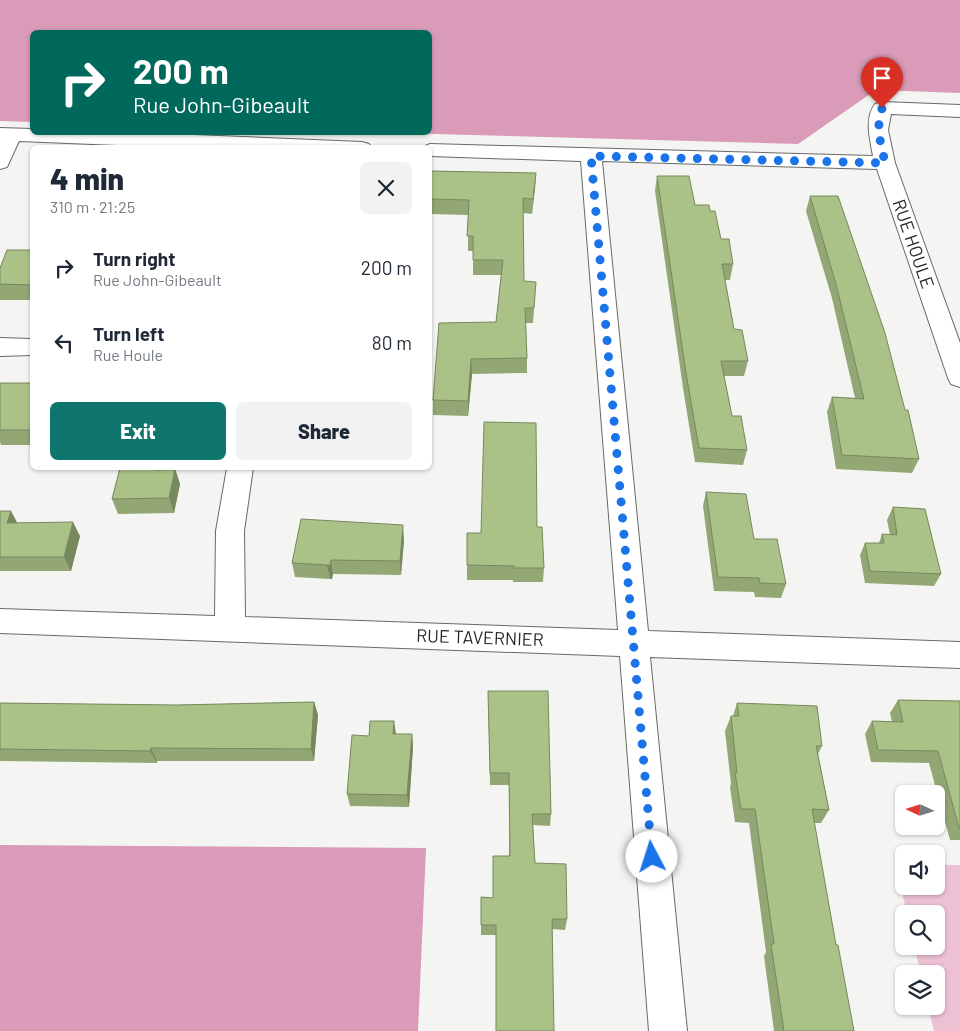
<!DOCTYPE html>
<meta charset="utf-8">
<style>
body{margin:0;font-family:Barlow,sans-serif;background:#f2f2f3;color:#1f2937;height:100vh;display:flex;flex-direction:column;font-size:19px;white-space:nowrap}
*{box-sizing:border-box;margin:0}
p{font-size:16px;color:#747a83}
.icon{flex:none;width:28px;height:28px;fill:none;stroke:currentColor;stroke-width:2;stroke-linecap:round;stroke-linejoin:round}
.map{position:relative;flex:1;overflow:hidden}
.sheet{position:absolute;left:30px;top:145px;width:402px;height:325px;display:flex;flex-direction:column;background:#fff;border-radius:8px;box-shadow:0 1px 4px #0004}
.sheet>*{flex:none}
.hud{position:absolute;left:30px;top:30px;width:402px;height:105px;border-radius:8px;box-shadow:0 1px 4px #0004;background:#00695c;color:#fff;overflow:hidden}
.needle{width:32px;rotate:274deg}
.fabs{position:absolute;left:895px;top:785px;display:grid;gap:10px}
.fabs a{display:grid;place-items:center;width:50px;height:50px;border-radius:8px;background:#fff;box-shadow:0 1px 4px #0004;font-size:25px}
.pin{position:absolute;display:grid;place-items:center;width:42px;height:42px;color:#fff;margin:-51px -21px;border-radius:50% 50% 50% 0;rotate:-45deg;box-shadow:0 0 5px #0007}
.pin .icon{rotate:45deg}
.me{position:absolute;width:55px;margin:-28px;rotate:355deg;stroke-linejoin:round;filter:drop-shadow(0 0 4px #0008)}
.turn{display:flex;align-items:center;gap:18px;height:105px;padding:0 20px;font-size:22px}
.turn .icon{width:65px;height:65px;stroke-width:2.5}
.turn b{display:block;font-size:35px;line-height:42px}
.round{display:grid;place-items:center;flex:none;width:52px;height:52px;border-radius:8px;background:#f2f2f3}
.summary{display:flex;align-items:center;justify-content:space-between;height:85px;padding:0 20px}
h1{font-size:30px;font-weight:800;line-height:38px}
.action{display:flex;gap:10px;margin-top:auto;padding:10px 20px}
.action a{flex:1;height:58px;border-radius:8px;background:#0f766e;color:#fff;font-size:20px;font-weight:800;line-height:58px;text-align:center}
.action a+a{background:#f2f2f3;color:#1f2937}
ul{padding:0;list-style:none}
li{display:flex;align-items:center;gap:15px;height:75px;padding:0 20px}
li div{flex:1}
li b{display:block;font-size:19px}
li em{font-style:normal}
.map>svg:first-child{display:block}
.green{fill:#edc0d4}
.forest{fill:#da9bb8}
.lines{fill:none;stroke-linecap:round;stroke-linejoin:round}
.minor-casing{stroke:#696a67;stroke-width:2}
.minor{fill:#fff;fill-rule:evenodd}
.wall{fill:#92a774}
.shaded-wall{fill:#77885e}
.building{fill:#aac287;stroke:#77885e}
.route{stroke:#1a73e8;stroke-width:9;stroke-dasharray:0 16.2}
.labels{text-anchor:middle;stroke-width:4;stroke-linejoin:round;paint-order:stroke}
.street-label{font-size:18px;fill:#252625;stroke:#fff}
</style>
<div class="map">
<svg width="960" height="1031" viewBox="0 0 960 1031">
<rect width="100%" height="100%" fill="#f4f5f2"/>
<path class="green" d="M 896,865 L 904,865 L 904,886 L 936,886 L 936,865 L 960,865 L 960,1031 L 934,1031 L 928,1006 L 936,1006 L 936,974 L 921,974 L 914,946 L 936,946 L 936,914 L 907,914 Z"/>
<g class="forest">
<path d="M 0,0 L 960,0 L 960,93 L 876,90 L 798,144 L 396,133 L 430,132 L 430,32 L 32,32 L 32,122 L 0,121 Z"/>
<path d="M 0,845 L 426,848 L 418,1031 L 0,1031 Z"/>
</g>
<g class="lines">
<defs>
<g id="minor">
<path d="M 882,102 L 960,105 L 960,117 L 891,114 L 888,130 L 895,163 L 960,343 L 960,387 L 951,384 L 948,378 L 877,169 L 602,161 L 648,631 L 960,642 L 960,668 L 650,657 L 687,1031 L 649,1031 L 620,656 L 0,633 L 0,609 L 215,616 L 216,531 L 227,468 L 253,468 L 244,531 L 245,617 L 618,630 L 581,161 L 430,156 L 430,148 L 421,148 L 430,144 L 873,156 C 870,139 864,119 875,104 Z"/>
<path d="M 0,128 L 32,129 L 32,132 L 120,132 L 362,142 L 369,144 L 372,148 L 190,148 L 19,141 L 7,167 L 0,169 Z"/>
<path d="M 0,338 L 32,339 L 32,355 L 0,356 Z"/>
</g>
</defs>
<use href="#minor" class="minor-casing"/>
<use href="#minor" class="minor"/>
</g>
<g class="wall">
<path d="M 430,171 L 536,173 L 532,214 L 523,213 L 524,281 L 535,297 L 533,323 L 526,323 L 527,358 L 527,373 L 472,374 L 468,416 L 433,415 L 433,400 L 496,322 L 501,275 L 473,275 L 473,251 L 468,251 L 468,215 L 430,214 Z"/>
<path d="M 657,176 L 695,205 L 721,239 L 733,264 L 730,280 L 725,280 L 734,329 L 748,361 L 744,376 L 724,376 L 732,416 L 747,450 L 743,465 L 695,462 L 683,388 L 655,191 Z"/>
<path d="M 810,196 L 919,459 L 912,473 L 836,469 L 827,412 L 832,397 L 855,398 L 832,298 L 806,211 Z"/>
<path d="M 32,250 L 32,300 L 0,300 L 0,268 Z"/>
<path d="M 0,383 L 32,383 L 32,445 L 1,445 L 0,442 Z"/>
<path d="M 120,468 L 166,468 L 166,469 L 175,469 L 180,484 L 174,513 L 118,514 L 112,499 Z"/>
<path d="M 706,492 L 754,539 L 786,584 L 781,598 L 755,597 L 754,592 L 714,591 L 703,506 Z"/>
<path d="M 893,507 L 941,574 L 934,586 L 865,583 L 860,555 L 865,543 L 879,543 L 882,534 L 890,535 L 887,520 Z"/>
<path d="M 0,511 L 17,523 L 80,536 L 71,571 L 0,571 Z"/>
<path d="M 537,527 L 544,568 L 543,582 L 513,582 L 513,580 L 467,580 L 467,565 L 481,533 Z"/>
<path d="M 404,540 L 401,575 L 333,574 L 332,579 L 330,579 L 295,577 L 292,563 Z"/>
<path d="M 488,691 L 551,814 L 550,826 L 533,825 L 535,863 L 567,919 L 565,930 L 552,929 L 496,935 L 481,935 L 481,897 L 493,898 L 509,856 L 509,785 L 490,785 Z"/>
<path d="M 898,700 L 960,701 L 960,840 L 950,840 L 929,763 L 871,762 L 865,734 L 872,721 L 892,722 L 890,713 Z"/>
<path d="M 314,702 L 318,715 L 314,761 L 157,761 L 157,763 L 0,761 L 0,703 L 176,705 Z"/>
<path d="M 737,703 L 822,746 L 818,754 L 829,810 L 821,823 L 814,823 L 836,945 L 854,1031 L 774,1031 L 764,956 L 766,952 L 749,823 L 735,822 L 730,787 L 731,784 L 725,731 L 731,716 L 733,716 Z"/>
<path d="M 396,734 L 412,734 L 413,747 L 409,807 L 350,806 L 347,794 L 369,736 Z"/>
</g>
<g class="shaded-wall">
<path d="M 536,173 L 535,189 L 532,214 L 533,199 Z"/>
<path d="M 471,359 L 472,374 L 468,416 L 468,401 Z"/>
<path d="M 158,468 L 166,468 L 162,484 L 157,470 Z"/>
<path d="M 175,469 L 180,484 L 174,513 L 169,498 Z"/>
<path d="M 11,511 L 19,526 L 7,523 Z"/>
<path d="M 73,522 L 80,536 L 71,571 L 64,557 Z"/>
<path d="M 403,525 L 404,540 L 401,575 L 400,561 Z"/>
<path d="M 331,560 L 333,574 L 332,579 L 330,579 L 327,565 Z"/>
<path d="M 314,702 L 318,715 L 314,761 L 311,749 Z"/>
<path d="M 394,721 L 396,734 L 393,734 Z"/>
<path d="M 412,734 L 413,747 L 409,807 L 407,795 Z"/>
<path d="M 151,748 L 157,761 L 157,763 L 150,751 Z"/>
</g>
<g class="building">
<path d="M 430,171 L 536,173 L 533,199 L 523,198 L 524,281 L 536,282 L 534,308 L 525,308 L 527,358 L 471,359 L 468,401 L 433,400 L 439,323 L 496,322 L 503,260 L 473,260 L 473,236 L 467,236 L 469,200 L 430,199 Z"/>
<path d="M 657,176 L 689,176 L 695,205 L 709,205 L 710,211 L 715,211 L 721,239 L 729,239 L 733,264 L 722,264 L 734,329 L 742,330 L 748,361 L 721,361 L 732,416 L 741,416 L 747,450 L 699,448 L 686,373 Z"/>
<path d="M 810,196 L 838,196 L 885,333 L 905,410 L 908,410 L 919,459 L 842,455 L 832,397 L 864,399 L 836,284 Z"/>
<path d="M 7,250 L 32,250 L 32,285 L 0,284 L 0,268 Z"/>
<rect x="0" y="383" width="32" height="47"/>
<path d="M 484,422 L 536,423 L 537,527 L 542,527 L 544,568 L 514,568 L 514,566 L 467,565 L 467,533 L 481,533 Z"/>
<path d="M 120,468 L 158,468 L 157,470 L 175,469 L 169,498 L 112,499 Z"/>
<path d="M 706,492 L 746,494 L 754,539 L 777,539 L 786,584 L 760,583 L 759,578 L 718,577 Z"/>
<path d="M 893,507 L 925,509 L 941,574 L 870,571 L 865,543 L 884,543 L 882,534 L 897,535 Z"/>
<path d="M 0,511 L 11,511 L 7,523 L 73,522 L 64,557 L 0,557 Z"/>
<path d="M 301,519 L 403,525 L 400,561 L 331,560 L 330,565 L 327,565 L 292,563 Z"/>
<path d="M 488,691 L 548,691 L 551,814 L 532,814 L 535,863 L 566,864 L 567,919 L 552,919 L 554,1031 L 496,1031 L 496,925 L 481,925 L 481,897 L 493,898 L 493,856 L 510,856 L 509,773 L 490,773 Z"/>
<path d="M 898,700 L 960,701 L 960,828 L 959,828 L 938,751 L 878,750 L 872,721 L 903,722 Z"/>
<path d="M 314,702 L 311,749 L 151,748 L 150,751 L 0,749 L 0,703 L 176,705 Z"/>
<path d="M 737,703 L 817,706 L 822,746 L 816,746 L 829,810 L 812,809 L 836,945 L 838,945 L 854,1031 L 784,1031 L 771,944 L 774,944 L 755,809 L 741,809 L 735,773 L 737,773 L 731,716 L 739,716 Z"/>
<path d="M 370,721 L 394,721 L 393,734 L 412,734 L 407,795 L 347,794 L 352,735 L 369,736 Z"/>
</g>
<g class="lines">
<path class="route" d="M 652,857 L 591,156 L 885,163 L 878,130 L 882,108"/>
</g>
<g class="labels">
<g class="street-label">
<text transform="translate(913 244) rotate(71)" y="6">RUE HOULE</text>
<text transform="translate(480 638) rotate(2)" y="6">RUE TAVERNIER</text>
</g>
</g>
</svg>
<div class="fabs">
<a><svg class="needle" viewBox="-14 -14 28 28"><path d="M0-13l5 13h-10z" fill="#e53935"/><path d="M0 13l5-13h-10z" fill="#747a83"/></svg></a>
<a><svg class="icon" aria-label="sound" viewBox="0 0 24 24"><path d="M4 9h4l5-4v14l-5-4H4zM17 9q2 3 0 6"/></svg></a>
<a><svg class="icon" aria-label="search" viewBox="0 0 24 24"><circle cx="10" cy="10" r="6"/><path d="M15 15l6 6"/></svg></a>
<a><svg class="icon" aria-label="layers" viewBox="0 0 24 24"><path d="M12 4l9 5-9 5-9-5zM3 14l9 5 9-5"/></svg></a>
</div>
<div class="pin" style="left:882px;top:108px;background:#d93025"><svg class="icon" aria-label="arrive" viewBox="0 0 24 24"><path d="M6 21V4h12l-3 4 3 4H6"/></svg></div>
<svg class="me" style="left:652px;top:857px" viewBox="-20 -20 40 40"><circle r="19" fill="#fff"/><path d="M0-13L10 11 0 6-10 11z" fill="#1a73e8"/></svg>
<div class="hud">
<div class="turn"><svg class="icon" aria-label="right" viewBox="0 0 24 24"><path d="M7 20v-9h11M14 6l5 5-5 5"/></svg><div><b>200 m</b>Rue John-Gibeault</div></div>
</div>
<section class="sheet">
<div class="summary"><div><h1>4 min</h1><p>310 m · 21:25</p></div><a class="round"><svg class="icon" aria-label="close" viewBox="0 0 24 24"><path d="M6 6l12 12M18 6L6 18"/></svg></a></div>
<ul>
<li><svg class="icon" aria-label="right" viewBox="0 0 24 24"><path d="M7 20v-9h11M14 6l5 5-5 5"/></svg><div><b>Turn right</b><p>Rue John-Gibeault</p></div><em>200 m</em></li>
<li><svg class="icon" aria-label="left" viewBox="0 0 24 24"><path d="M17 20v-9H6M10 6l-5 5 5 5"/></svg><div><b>Turn left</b><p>Rue Houle</p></div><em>80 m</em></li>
</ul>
<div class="action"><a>Exit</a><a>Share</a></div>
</section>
</div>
